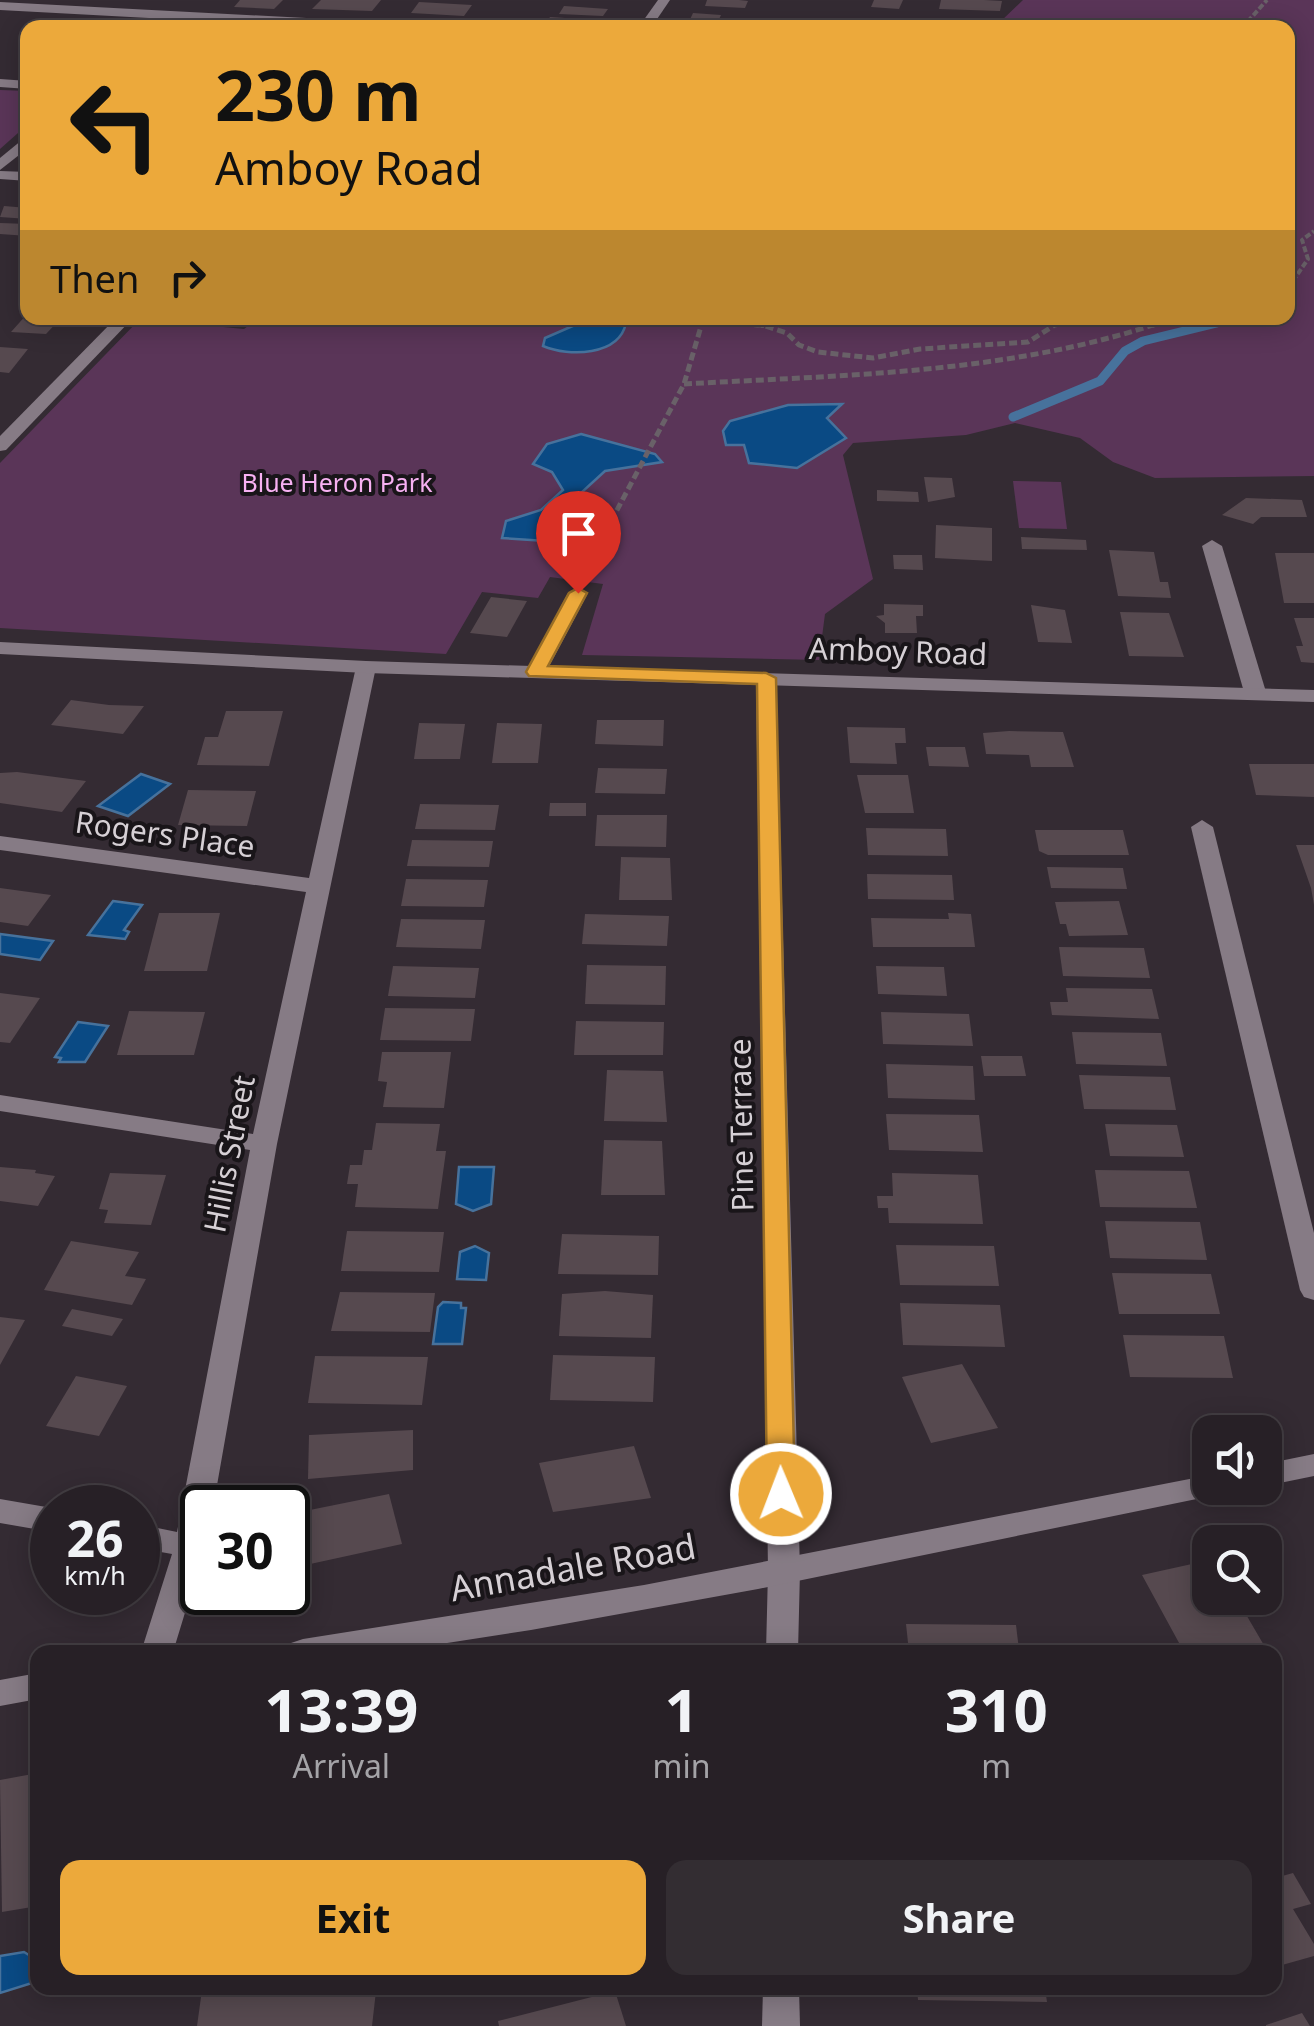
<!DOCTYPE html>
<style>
body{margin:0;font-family:"Noto Sans",sans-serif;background:#332d32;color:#f1f3f6;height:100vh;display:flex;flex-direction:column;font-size:38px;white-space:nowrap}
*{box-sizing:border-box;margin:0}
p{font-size:32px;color:#a4a3a7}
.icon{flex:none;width:55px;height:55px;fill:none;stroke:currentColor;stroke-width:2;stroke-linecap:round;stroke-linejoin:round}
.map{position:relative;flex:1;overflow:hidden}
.panel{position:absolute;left:30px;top:1645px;width:1252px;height:350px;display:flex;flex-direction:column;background:#272026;border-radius:20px;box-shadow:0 5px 25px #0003,0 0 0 2px #433e43}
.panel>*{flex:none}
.guide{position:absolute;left:20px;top:20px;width:1275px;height:305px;border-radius:20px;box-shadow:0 5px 25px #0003,0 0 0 2px #433e43;background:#eca93b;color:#111;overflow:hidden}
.buttons{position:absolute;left:1192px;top:1415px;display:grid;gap:20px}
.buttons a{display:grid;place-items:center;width:90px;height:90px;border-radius:20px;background:#272026;box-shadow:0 5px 25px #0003,0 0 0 2px #433e43;font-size:50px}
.speed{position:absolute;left:30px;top:1485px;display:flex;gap:20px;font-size:50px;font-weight:700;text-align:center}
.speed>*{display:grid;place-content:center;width:130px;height:130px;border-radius:50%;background:#272026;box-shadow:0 5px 25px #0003,0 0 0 2px #433e43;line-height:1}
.speed small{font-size:25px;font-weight:400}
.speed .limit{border:5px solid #111;border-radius:15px;background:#fff;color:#111}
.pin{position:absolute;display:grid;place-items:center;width:85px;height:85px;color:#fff;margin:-102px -42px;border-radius:50% 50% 50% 0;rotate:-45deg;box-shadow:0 0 10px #0007}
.pin .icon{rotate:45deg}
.me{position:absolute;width:110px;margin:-55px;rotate:359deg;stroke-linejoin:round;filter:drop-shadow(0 0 8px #0008)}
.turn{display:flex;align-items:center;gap:35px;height:210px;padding:0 30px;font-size:45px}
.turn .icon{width:130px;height:130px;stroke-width:2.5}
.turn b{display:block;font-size:70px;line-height:85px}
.then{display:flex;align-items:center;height:95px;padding:0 30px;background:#0003;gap:20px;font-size:38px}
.eta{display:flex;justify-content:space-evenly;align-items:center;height:170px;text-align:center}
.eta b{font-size:60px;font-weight:700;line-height:70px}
.action{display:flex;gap:20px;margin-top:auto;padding:20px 30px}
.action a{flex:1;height:115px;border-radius:20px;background:#eca93b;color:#111;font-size:40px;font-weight:700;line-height:115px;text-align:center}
.action a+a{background:#332d32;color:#f1f3f6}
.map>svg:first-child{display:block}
.green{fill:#5a3558}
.water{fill:#0a4a84;stroke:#47729c;stroke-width:2.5}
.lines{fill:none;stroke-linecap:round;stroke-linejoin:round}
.stream-far1{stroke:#47729c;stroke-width:6}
.stream{stroke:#47729c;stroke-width:9}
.building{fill:#56494f}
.path-far1{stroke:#696168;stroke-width:4;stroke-dasharray:6 2.5;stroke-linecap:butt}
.path{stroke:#696168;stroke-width:5;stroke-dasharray:8 4;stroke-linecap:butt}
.minor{fill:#867b85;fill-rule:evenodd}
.tertiary{fill:#867b85;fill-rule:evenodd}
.secondary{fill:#867b85;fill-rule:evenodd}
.route{fill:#eca93b;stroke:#996e26;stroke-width:2.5}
.labels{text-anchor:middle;stroke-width:8;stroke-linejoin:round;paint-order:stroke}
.far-park-label{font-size:25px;fill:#f7b1f2;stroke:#191519}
.street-label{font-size:30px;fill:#d6d0d5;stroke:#191519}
.near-street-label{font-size:35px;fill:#d6d0d5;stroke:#191519}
</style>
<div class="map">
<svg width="1314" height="2026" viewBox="0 0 1314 2026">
<rect width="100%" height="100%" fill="#342b33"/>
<g class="green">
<path d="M 1023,0 L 1314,0 L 1314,476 L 1155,478 L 1113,462 L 1080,438 L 1015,423 L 966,435 L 853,443 L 843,455 L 873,579 L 825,614 L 819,660 L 582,655 L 603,584 L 550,577 L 538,598 L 482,592 L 446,654 L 0,628 L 0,463 L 140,319 L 244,329 L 259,318 L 1288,318 L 1288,28 L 1000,22 Z"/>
<path d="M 0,90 L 28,91 L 27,125 L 0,149 Z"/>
<path d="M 1013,481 L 1061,482 L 1067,529 L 1019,528 Z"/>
</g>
<g class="water">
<path d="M 591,318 L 615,318 L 626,323 C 619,356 569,357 543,346 L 545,338 Z"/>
<path d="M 842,404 L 827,418 L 846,438 L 797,468 L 749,463 L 744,445 L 726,445 L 723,431 L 730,421 L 788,405 Z"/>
<path d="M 581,434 L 655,454 L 662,462 L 605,471 L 582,492 L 583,526 L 561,542 L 502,538 L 506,521 L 541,510 L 563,490 L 552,472 L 533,464 L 547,444 Z"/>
<path d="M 141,774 L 170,784 L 128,816 L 98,806 Z"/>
<path d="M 113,901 L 142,905 L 124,930 L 129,932 L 125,939 L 88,935 Z"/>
<path d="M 0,934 L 53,941 L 40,960 L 0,954 Z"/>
<path d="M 78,1022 L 108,1026 L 85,1062 L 59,1062 L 61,1058 L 55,1057 Z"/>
<path d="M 459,1167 L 494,1167 L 491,1204 L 473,1211 L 456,1204 Z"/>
<path d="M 475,1246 L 489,1253 L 486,1280 L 457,1279 L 460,1252 Z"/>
<path d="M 443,1302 L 461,1303 L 461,1308 L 466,1308 L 462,1344 L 433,1344 L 438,1307 Z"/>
<path d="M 24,1952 L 37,1960 L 32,1983 L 0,1993 L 0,1956 Z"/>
</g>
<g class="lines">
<path class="stream-far1" d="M 1206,326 L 1238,318"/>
<path class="stream" d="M 1013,417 L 1100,381 L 1125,351 L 1143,341 L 1217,323"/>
</g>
<g class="building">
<path d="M 240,0 L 283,0 L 274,9 L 234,7 Z"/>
<path d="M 321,0 L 381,0 L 372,11 L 312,9 Z"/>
<path d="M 707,0 L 739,0 L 748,1 L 745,8 L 705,6 Z"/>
<path d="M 874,0 L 903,0 L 899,9 L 871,7 Z"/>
<path d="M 941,0 L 984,0 L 1002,1 L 1000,11 L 939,9 Z"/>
<path d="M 419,2 L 472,5 L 464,16 L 411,13 Z"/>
<path d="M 564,6 L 608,9 L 603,16 L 559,14 Z"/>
<path d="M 693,13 L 721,15 L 715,28 L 686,28 Z"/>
<path d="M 550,17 L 596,20 L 591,27 L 545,25 Z"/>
<path d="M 53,21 L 60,21 L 111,24 L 107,28 L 49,25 Z"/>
<path d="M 4,206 L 28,208 L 28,219 L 0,217 Z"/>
<path d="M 0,223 L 28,224 L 28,236 L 0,234 Z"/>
<path d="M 28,313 L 28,318 L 61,318 L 46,334 L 11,332 Z"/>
<path d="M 0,347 L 28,349 L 9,373 L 0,372 Z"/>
<path d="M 924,477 L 952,478 L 955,497 L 928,502 Z"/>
<path d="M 877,490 L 918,492 L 919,502 L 877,501 Z"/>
<path d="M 1246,498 L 1302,500 L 1307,517 L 1261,517 L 1253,524 L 1222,515 Z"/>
<path d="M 936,525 L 992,528 L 992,561 L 935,558 Z"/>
<path d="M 1021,537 L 1086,540 L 1087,550 L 1022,549 Z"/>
<path d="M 1109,550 L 1154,552 L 1160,582 L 1168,582 L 1171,598 L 1118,596 Z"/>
<path d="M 1275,553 L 1314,553 L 1314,603 L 1284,603 Z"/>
<path d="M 893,555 L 922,555 L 923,570 L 894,569 Z"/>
<path d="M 491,597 L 527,601 L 507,637 L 470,633 Z"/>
<path d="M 884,604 L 923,605 L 923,616 L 916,616 L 917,633 L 885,633 L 885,623 L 876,616 L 884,615 Z"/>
<path d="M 1031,605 L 1065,610 L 1072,643 L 1038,642 Z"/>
<path d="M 1120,612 L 1169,613 L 1184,657 L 1129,656 Z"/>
<path d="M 1294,618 L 1314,618 L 1314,663 L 1301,662 L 1296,646 L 1303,646 Z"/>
<path d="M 71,700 L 109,705 L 144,706 L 123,734 L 51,725 Z"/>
<path d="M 226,711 L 283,711 L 269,766 L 197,765 L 205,737 L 218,737 Z"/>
<path d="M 597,720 L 664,720 L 663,746 L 595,744 Z"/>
<path d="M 419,723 L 465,724 L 460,759 L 414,759 Z"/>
<path d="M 497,723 L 542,724 L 538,763 L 492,763 Z"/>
<path d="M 847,727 L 905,728 L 906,743 L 895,743 L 897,764 L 850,763 Z"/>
<path d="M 1009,731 L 1063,732 L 1074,767 L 1031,767 L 1029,755 L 986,754 L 983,733 Z"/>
<path d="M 926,747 L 965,747 L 969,767 L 929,766 Z"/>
<path d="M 1249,764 L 1314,764 L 1314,797 L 1256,795 Z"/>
<path d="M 598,768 L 667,769 L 665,794 L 595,793 Z"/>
<path d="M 17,772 L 86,781 L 62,812 L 0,803 L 0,773 Z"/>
<path d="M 857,775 L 908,775 L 914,813 L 865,813 Z"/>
<path d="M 188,790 L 256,791 L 247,826 L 178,825 Z"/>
<path d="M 550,803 L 586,803 L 586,816 L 549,816 Z"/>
<path d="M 420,804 L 499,805 L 495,830 L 415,829 Z"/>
<path d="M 597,815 L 667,815 L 666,847 L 595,846 Z"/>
<path d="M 866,828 L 946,829 L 948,856 L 868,855 Z"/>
<path d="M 1035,830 L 1123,830 L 1129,855 L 1048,855 L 1039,851 Z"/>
<path d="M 412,840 L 493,841 L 489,867 L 407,866 Z"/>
<path d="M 1296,845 L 1314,845 L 1314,905 L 1311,888 Z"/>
<path d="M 621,857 L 670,858 L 672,900 L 619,900 Z"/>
<path d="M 1047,867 L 1123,868 L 1127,889 L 1051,888 Z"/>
<path d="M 867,874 L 952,875 L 954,900 L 868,899 Z"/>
<path d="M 406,879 L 488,880 L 484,907 L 401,906 Z"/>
<path d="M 0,888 L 51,895 L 28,926 L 0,922 Z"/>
<path d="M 1119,901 L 1128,935 L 1069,936 L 1066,924 L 1060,924 L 1055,902 Z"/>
<path d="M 159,913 L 220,913 L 207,971 L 144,971 Z"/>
<path d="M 948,913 L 971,914 L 975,947 L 873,947 L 871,918 L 949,919 Z"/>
<path d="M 585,914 L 669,916 L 667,946 L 582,944 Z"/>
<path d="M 401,919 L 485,920 L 481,949 L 396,947 Z"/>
<path d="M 1059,947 L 1144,948 L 1150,978 L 1063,976 Z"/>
<path d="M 587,965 L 666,966 L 665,1005 L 585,1004 Z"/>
<path d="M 393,966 L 479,968 L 475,998 L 388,996 Z"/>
<path d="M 876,966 L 944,967 L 947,996 L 878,994 Z"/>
<path d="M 1066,988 L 1152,989 L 1159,1019 L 1052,1015 L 1050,1002 L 1068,1002 Z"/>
<path d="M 0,993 L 40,998 L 10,1043 L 0,1042 Z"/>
<path d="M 385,1008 L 475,1009 L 471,1041 L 380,1040 Z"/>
<path d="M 129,1011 L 205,1012 L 194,1055 L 117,1055 Z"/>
<path d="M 881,1012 L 969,1014 L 973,1046 L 883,1044 Z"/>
<path d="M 576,1021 L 664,1022 L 663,1055 L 574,1055 Z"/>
<path d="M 1072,1032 L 1161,1033 L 1167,1066 L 1076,1064 Z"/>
<path d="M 382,1052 L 451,1052 L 444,1108 L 383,1107 L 387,1082 L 378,1081 Z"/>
<path d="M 981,1056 L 1022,1056 L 1026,1076 L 984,1076 Z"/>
<path d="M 886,1064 L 973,1066 L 975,1100 L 888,1098 Z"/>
<path d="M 607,1070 L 663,1071 L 667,1122 L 604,1121 Z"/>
<path d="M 1079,1075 L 1170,1077 L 1176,1110 L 1084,1109 Z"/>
<path d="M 886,1114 L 979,1115 L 983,1152 L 889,1150 Z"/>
<path d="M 376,1123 L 440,1124 L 436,1151 L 446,1151 L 438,1209 L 355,1207 L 358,1184 L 347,1184 L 350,1165 L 362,1165 L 364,1150 L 372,1150 Z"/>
<path d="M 1105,1124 L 1177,1125 L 1184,1157 L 1110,1156 Z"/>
<path d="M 604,1140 L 662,1141 L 665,1195 L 601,1195 Z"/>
<path d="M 0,1167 L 36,1170 L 35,1173 L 55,1176 L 38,1206 L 0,1201 Z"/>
<path d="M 1095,1170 L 1189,1171 L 1197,1208 L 1100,1207 Z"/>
<path d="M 110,1173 L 166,1175 L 151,1225 L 104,1223 L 108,1210 L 99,1209 Z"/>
<path d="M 892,1173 L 978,1175 L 983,1224 L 889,1223 L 888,1208 L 878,1208 L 877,1196 L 893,1196 Z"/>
<path d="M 1105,1221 L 1200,1222 L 1207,1260 L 1110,1258 Z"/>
<path d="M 347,1231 L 444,1232 L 439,1272 L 341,1271 Z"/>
<path d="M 562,1234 L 659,1236 L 658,1275 L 558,1274 Z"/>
<path d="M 71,1241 L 139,1252 L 125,1276 L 146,1279 L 132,1305 L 44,1290 Z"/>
<path d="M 896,1245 L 994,1246 L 999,1286 L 900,1285 Z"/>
<path d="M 1112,1273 L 1211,1274 L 1220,1314 L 1119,1314 Z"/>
<path d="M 605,1291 L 653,1295 L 651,1338 L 559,1336 L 562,1294 Z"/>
<path d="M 340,1292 L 435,1293 L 430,1332 L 331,1331 Z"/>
<path d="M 900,1303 L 1000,1305 L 1005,1347 L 903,1345 Z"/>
<path d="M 72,1309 L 123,1319 L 112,1336 L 62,1326 Z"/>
<path d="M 0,1317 L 25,1320 L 0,1365 Z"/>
<path d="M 1123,1335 L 1224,1336 L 1233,1378 L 1130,1377 Z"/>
<path d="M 553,1355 L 655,1357 L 653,1402 L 550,1400 Z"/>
<path d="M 315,1356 L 428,1357 L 422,1405 L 308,1403 Z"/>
<path d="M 962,1364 L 998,1428 L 931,1443 L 902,1377 Z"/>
<path d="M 76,1376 L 127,1386 L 99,1436 L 46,1426 Z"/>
<path d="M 413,1430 L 413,1470 L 308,1479 L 309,1435 Z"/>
<path d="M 634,1446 L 651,1498 L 553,1512 L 539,1463 Z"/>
<path d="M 389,1494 L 402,1544 L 301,1566 L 290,1514 Z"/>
<path d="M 1210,1560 L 1210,1598 L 1257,1598 L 1262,1607 L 1244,1611 L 1265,1647 L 1241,1652 L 1184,1652 L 1142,1575 Z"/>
<path d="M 906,1624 L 1016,1625 L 1019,1650 L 909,1652 Z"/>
<path d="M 38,1773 L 38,1906 L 2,1912 L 0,1780 Z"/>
<path d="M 1293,1873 L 1311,1904 L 1293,1909 L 1314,1944 L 1314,1956 L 1275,1967 L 1275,1878 Z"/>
<path d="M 917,1988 L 1045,1988 L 1047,2002 L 918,2000 Z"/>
<path d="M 202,1990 L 376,1991 L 372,2026 L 197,2026 Z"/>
<path d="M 615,1991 L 626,2026 L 499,2026 L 498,2021 Z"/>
<path d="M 1302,2013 L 1310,2026 L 1266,2026 L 1266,2025 Z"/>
</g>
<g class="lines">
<g class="path-far1">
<path d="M 1242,28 L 1267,0"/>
<path d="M 1288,288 L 1308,259 L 1302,240 L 1314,231"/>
<path d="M 685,318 L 764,326"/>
<path d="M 1055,326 L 1064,318"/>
<path d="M 1152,326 L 1175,318"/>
</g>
<g class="path">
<path d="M 706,323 L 762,325 L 787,333 L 799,345 L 818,352 L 873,358 L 920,349 L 1028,342 L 1058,323"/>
<path d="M 684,384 C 843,375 1007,374 1159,323"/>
<path d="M 583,574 L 684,384 L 702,323"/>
</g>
<g class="minor">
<path d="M 658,0 L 670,0 L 651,28 L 638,28 Z"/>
<path d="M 0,2 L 421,24 L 427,28 L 336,28 L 0,10 Z"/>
<path d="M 0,79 L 28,81 L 28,89 L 0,87 Z"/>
<path d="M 28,135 L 28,148 L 0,170 L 0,158 Z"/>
<path d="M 0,171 L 28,172 L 28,181 L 0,179 Z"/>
<path d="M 116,318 L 133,318 L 6,450 L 0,451 L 0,436 Z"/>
<path d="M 1212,540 L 1222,546 L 1266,692 L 1262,696 L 1248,696 L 1244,692 L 1202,546 Z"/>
<path d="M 578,587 L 588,593 L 546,672 L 543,676 L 529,676 L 526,672 L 568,593 Z"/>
<path d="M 366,661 L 376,667 L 277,1144 L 213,1508 L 202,1508 L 202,1557 L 173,1652 L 141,1652 L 172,1554 L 138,1548 L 138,1524 L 177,1532 L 250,1150 L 0,1111 L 0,1095 L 253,1134 L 306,892 L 0,850 L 0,836 L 309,878 L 356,667 Z"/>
<path d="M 766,672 L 776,678 L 800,1571 L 798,1652 L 766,1652 L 768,1571 L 756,678 Z"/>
<path d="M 1202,820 L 1213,827 L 1314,1233 L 1314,1300 L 1304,1297 L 1300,1290 L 1191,827 Z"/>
<path d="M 0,1499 L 52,1508 L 52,1532 L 0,1523 Z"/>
<path d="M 763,1988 L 799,1988 L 800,2026 L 762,2026 Z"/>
</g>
<g class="tertiary">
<path d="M 1314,1454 L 1314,1476 L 1265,1486 L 1265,1464 Z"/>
<path d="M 1210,1475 L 1210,1488 L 1225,1488 L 1221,1494 L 758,1589 L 531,1630 L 389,1652 L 287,1652 L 291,1643 L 303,1639 L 644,1585 Z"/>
<path d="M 38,1673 L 38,1699 L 0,1706 L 0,1680 Z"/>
</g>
<path class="secondary" d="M 0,642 L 366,661 L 1314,690 L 1314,702 L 366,673 L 0,654 Z"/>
</g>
<path class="route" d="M 578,588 L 587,593 L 548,666 L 766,673 L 776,678 L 795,1494 L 781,1504 L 767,1494 L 757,684 L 529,676 L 526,672 L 569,593 Z"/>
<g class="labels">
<g class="far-park-label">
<text x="337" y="492">Blue Heron Park</text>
</g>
<g class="street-label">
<text transform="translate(898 652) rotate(2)" y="10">Amboy Road</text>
<text transform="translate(165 835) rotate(8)" y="10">Rogers Place</text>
<text transform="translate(742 1125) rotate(-91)" y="10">Pine Terrace</text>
<text transform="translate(230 1154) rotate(-79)" y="10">Hillis Street</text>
</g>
<g class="near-street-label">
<text transform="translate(573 1568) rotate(-10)" y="12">Annadale Road</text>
</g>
</g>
</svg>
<div class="buttons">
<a><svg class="icon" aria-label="sound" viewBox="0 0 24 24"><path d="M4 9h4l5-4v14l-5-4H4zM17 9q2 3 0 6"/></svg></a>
<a><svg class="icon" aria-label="search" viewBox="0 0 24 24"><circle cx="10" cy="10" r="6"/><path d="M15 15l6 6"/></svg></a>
</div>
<div class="speed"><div>26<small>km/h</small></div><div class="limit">30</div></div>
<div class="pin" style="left:578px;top:593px;background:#d93025"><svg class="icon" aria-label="arrive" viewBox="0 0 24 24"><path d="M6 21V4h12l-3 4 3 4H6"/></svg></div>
<svg class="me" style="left:781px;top:1494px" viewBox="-20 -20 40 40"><circle r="17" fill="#eca93b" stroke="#fff" stroke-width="3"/><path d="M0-11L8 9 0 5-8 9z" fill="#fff"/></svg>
<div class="guide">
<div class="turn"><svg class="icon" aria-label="left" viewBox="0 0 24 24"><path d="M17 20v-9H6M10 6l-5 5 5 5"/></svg><div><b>230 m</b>Amboy Road</div></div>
<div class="then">Then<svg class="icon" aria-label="right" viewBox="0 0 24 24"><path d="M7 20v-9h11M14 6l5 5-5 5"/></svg></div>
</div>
<section class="panel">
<div class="eta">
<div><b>13:39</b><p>Arrival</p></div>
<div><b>1</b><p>min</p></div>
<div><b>310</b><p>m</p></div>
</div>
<div class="action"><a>Exit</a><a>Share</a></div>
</section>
</div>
